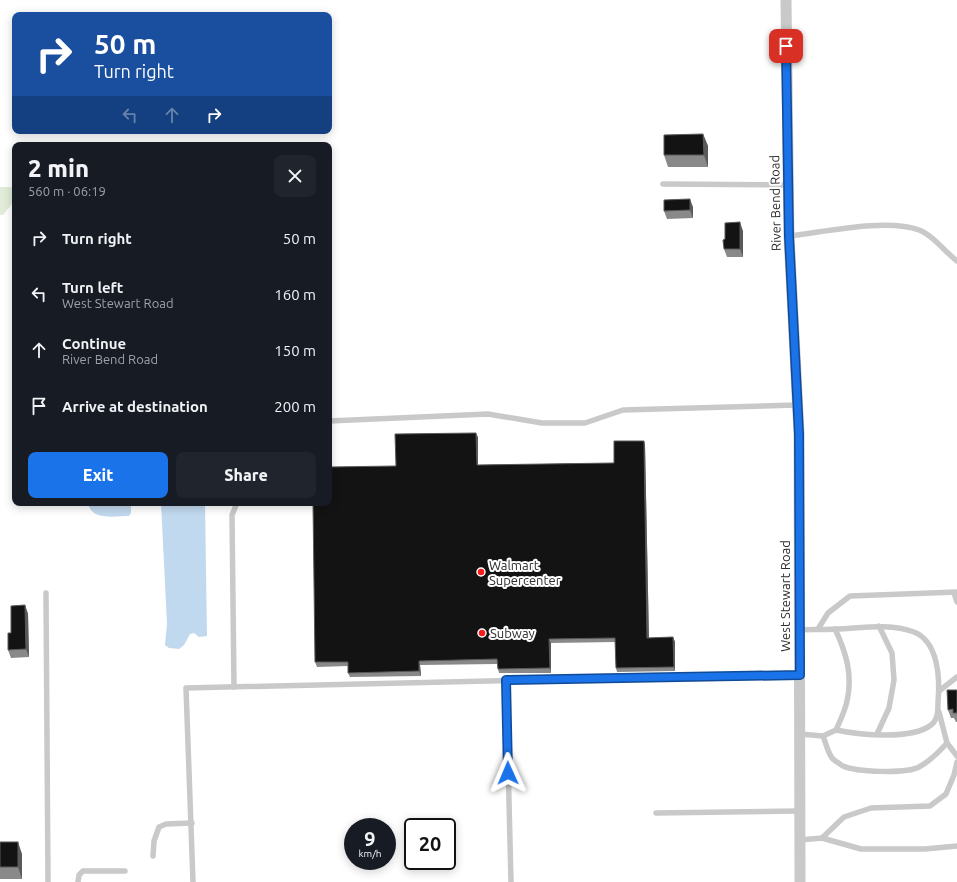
<!DOCTYPE html>
<meta charset="utf-8">
<style>
body{margin:0;font-family:Ubuntu,sans-serif;background:#20242c;color:#f1f3f6;height:100vh;display:flex;flex-direction:column;font-size:15px;white-space:nowrap}
*{box-sizing:border-box;margin:0}
p{font-size:13px;color:#9ea1a6}
.icon{flex:none;width:22px;height:22px;fill:none;stroke:currentColor;stroke-width:2;stroke-linecap:round;stroke-linejoin:round}
.map{position:relative;flex:1;overflow:hidden}
.side{position:absolute;left:12px;top:142px;width:320px;height:364px;display:flex;flex-direction:column;background:#171b24;border-radius:8px;box-shadow:0 2px 10px #0003}
.side>*{flex:none}
.top-card{position:absolute;left:12px;top:12px;width:320px;height:122px;border-radius:8px;box-shadow:0 2px 10px #0003;background:#1a4fa0;color:#fff;overflow:hidden}
.speed{position:absolute;left:344px;top:818px;display:flex;gap:8px;font-size:20px;font-weight:700;text-align:center}
.speed>*{display:grid;place-content:center;width:52px;height:52px;border-radius:50%;background:#171b24;box-shadow:0 2px 10px #0003;line-height:1}
.speed small{font-size:10px;font-weight:400}
.speed .limit{border:2px solid #111;border-radius:6px;background:#fff;color:#111}
.pin{position:absolute;display:grid;place-items:center;width:34px;height:34px;color:#fff;margin:-17px;border-radius:8px;box-shadow:0 2px 6px #0006}
.me{position:absolute;width:44px;margin:-22px;rotate:359deg;stroke-linejoin:round;filter:drop-shadow(0 0 3px #0008)}
.turn{display:flex;align-items:center;gap:14px;height:84px;padding:0 16px;font-size:18px}
.turn .icon{width:52px;height:52px;stroke-width:2.5}
.turn b{display:block;font-size:28px;line-height:34px}
.lanes{display:flex;align-items:center;height:38px;padding:0 16px;background:#0003;justify-content:center;gap:20px;direction:ltr}
.lanes .off{opacity:.35}
.round{display:grid;place-items:center;flex:none;width:42px;height:42px;border-radius:8px;background:#20242c}
.summary{display:flex;align-items:center;justify-content:space-between;height:68px;padding:0 16px}
h1{font-size:24px;font-weight:800;line-height:30px}
.cta{display:flex;gap:8px;margin-top:auto;padding:8px 16px}
.cta a{flex:1;height:46px;border-radius:8px;background:#1a73e8;color:#fff;font-size:16px;font-weight:800;line-height:46px;text-align:center}
.cta a+a{background:#20242c;color:#f1f3f6}
ul{padding:0;list-style:none}
li{display:flex;align-items:center;gap:12px;height:56px;padding:0 16px}
li div{flex:1}
li b{display:block;font-size:15px}
li em{font-style:normal}
.map>svg:first-child{display:block}
.green{fill:#e1ecd8}
.water{fill:#c1d9ee}
.lines{fill:none;stroke-linecap:round;stroke-linejoin:round}
.service{stroke:#c9c9c9;stroke-width:5.5}
.minor{stroke:#c9c9c9;stroke-width:11}
.wall{fill:#898989}
.shaded-wall{fill:#5a5a5a}
.building{fill:#131313;stroke:#5a5a5a}
.route-casing{stroke:#114b97;stroke-width:10}
.route{stroke:#1a73e8;stroke-width:7}
.poi-dot{fill:#f71d1b;stroke:#fff;stroke-width:1.5}
.labels{text-anchor:middle;stroke-width:4;stroke-linejoin:round;paint-order:stroke}
.street-label{font-size:13px;fill:#2c2c2c;stroke:#fff}
.poi-label{font-size:13px;fill:#2c2c2c;stroke:#fff;text-anchor:start}
</style>
<div class="map">
<svg width="957" height="882" viewBox="0 0 957 882">
<rect width="100%" height="100%" fill="#fff"/>
<path class="green" d="M 0,187 L 15,187 L 15,200 L 3,215 L 0,215 Z"/>
<g class="water">
<path d="M 88,503 L 131,503 L 131,513 L 129,516 C 115,516 91,521 88,503 Z"/>
<path d="M 161,503 L 205,503 L 207,636 L 199,637 L 194,633 L 190,634 L 184,645 L 179,649 L 169,648 L 165,645 L 167,624 Z"/>
</g>
<g class="lines">
<g class="service">
<path d="M 663,184 L 788,185"/>
<path d="M 789,236 C 824,232 887,218 919,230 C 933,235 945,252 957,261"/>
<path d="M 329,421 L 488,414 L 542,423 L 585,423 L 623,410 L 797,405"/>
<path d="M 46,593 L 48,882"/>
<path d="M 954,593 L 957,602"/>
<path d="M 818,629 L 828,613 L 850,596 L 957,592"/>
<path d="M 799,630 C 811,629 824,630 836,629 C 862,628 889,623 914,632 C 939,642 940,680 938,702 C 938,710 938,720 931,725 C 912,740 860,735 836,730"/>
<path d="M 506,680 L 511,882"/>
<path d="M 234,687 L 232,515 L 237,503"/>
<path d="M 939,691 L 957,677"/>
<path d="M 939,712 L 947,743 L 957,756"/>
<path d="M 800,734 L 823,736 C 826,743 828,754 833,759 C 835,761 840,764 843,766 C 856,772 906,774 919,767 C 930,761 939,752 947,743"/>
<path d="M 877,734 L 889,708 L 894,680 L 892,653 L 879,626"/>
<path d="M 823,736 L 836,730 C 840,721 845,711 847,701 C 853,675 846,652 835,629"/>
<path d="M 656,813 L 800,811"/>
<path d="M 822,838 L 844,817 L 871,808 L 930,806 L 946,794 L 954,775 L 957,762"/>
<path d="M 800,840 L 822,838 L 861,849 L 925,849 L 957,846"/>
<path d="M 153,856 L 154,841 L 159,827 L 166,824 L 192,823"/>
<path d="M 78,882 L 79,875 L 83,871 L 125,871"/>
<path d="M 193,882 L 186,688 L 654,677 L 799,675"/>
</g>
<path class="minor" d="M 786,0 L 789,236 L 799,433 L 800,882"/>
</g>
<g class="wall">
<path d="M 703,134 L 708,146 L 708,167 L 668,167 L 664,155 Z"/>
<path d="M 693,207 L 693,218 L 667,219 L 664,211 Z"/>
<path d="M 743,231 L 743,257 L 727,257 L 724,249 L 725,239 Z"/>
<path d="M 478,437 L 478,465 L 614,463 L 644,441 L 645,445 L 649,638 L 673,637 L 675,642 L 675,671 L 617,672 L 616,668 L 615,642 L 551,643 L 551,673 L 499,673 L 498,669 L 497,664 L 420,665 L 421,676 L 350,677 L 348,673 L 348,666 L 317,667 L 315,662 L 396,466 Z"/>
<path d="M 25,605 L 28,614 L 29,657 L 11,658 L 8,650 L 11,633 Z"/>
<path d="M 957,690 L 957,722 L 956,722 L 954,718 L 951,718 L 948,710 Z"/>
<path d="M 0,842 L 22,854 L 22,879 L 0,879 Z"/>
</g>
<g class="shaded-wall">
<path d="M 703,134 L 708,146 L 708,167 L 704,155 Z"/>
<path d="M 690,199 L 693,207 L 693,218 L 690,210 Z"/>
<path d="M 740,222 L 743,231 L 743,257 L 740,249 Z"/>
<path d="M 476,433 L 478,437 L 478,469 L 477,465 Z"/>
<path d="M 644,441 L 645,445 L 649,642 L 647,638 Z"/>
<path d="M 25,605 L 28,614 L 29,657 L 26,649 Z"/>
<path d="M 673,637 L 675,642 L 675,671 L 674,667 Z"/>
<path d="M 549,639 L 551,643 L 551,673 L 550,668 Z"/>
<path d="M 419,661 L 420,665 L 421,676 L 419,671 Z"/>
<path d="M 18,842 L 22,854 L 22,879 L 18,867 Z"/>
</g>
<g class="building">
<path d="M 703,134 L 704,155 L 664,155 L 664,135 Z"/>
<path d="M 690,199 L 690,210 L 664,211 L 664,200 Z"/>
<path d="M 740,222 L 740,249 L 724,249 L 723,240 L 725,239 L 725,223 Z"/>
<path d="M 476,433 L 477,465 L 614,463 L 614,441 L 644,441 L 647,638 L 673,637 L 674,667 L 616,668 L 615,638 L 549,639 L 550,668 L 498,669 L 497,659 L 419,661 L 419,671 L 348,673 L 348,662 L 315,662 L 313,503 L 329,503 L 329,467 L 396,466 L 395,434 Z"/>
<path d="M 25,605 L 26,649 L 8,650 L 8,633 L 11,633 L 11,606 Z"/>
<path d="M 947,690 L 957,690 L 957,713 L 953,713 L 953,709 L 948,710 Z"/>
<rect x="0" y="842" width="18" height="25"/>
</g>
<g class="lines">
<defs>
<path id="route" d="M 508,773 L 506,680 L 800,675 L 799,434 L 789,236 L 786,46"/>
</defs>
<use href="#route" class="route-casing"/>
<use href="#route" class="route"/>
</g>
<g class="poi-dot">
<circle cx="481" cy="572" r="4"/>
<circle cx="482" cy="633" r="4"/>
</g>
<g class="labels">
<g class="street-label">
<text transform="translate(775 203) rotate(-91)" y="5">River Bend Road</text>
<text transform="translate(785 596) rotate(-90)" y="5">West Stewart Road</text>
</g>
<g class="poi-label">
<text x="489" y="570">Walmart<tspan x="489" dy="15">Supercenter</tspan></text>
<text x="490" y="638">Subway</text>
</g>
</g>
</svg>
<div class="speed"><div>9<small>km/h</small></div><div class="limit">20</div></div>
<div class="pin" style="left:786px;top:46px;background:#d93025"><svg class="icon" aria-label="arrive" viewBox="0 0 24 24"><path d="M6 21V4h12l-3 4 3 4H6"/></svg></div>
<svg class="me" style="left:508px;top:773px" viewBox="-20 -20 40 40"><path d="M0-17L14 15 0 8-14 15z" fill="#1a73e8" stroke="#fff" stroke-width="4"/></svg>
<div class="top-card">
<div class="turn"><svg class="icon" aria-label="right" viewBox="0 0 24 24"><path d="M7 20v-9h11M14 6l5 5-5 5"/></svg><div><b>50 m</b>Turn right</div></div>
<div class="lanes"><svg class="icon off" aria-label="left" viewBox="0 0 24 24"><path d="M17 20v-9H6M10 6l-5 5 5 5"/></svg><svg class="icon off" aria-label="ahead" viewBox="0 0 24 24"><path d="M12 20V5M6 11l6-6 6 6"/></svg><svg class="icon" aria-label="right" viewBox="0 0 24 24"><path d="M7 20v-9h11M14 6l5 5-5 5"/></svg></div>
</div>
<section class="side">
<div class="summary"><div><h1>2 min</h1><p>560 m · 06:19</p></div><a class="round"><svg class="icon" aria-label="close" viewBox="0 0 24 24"><path d="M6 6l12 12M18 6L6 18"/></svg></a></div>
<ul>
<li><svg class="icon" aria-label="right" viewBox="0 0 24 24"><path d="M7 20v-9h11M14 6l5 5-5 5"/></svg><div><b>Turn right</b></div><em>50 m</em></li>
<li><svg class="icon" aria-label="left" viewBox="0 0 24 24"><path d="M17 20v-9H6M10 6l-5 5 5 5"/></svg><div><b>Turn left</b><p>West Stewart Road</p></div><em>160 m</em></li>
<li><svg class="icon" aria-label="ahead" viewBox="0 0 24 24"><path d="M12 20V5M6 11l6-6 6 6"/></svg><div><b>Continue</b><p>River Bend Road</p></div><em>150 m</em></li>
<li><svg class="icon" aria-label="arrive" viewBox="0 0 24 24"><path d="M6 21V4h12l-3 4 3 4H6"/></svg><div><b>Arrive at destination</b></div><em>200 m</em></li>
</ul>
<div class="cta"><a>Exit</a><a>Share</a></div>
</section>
</div>
